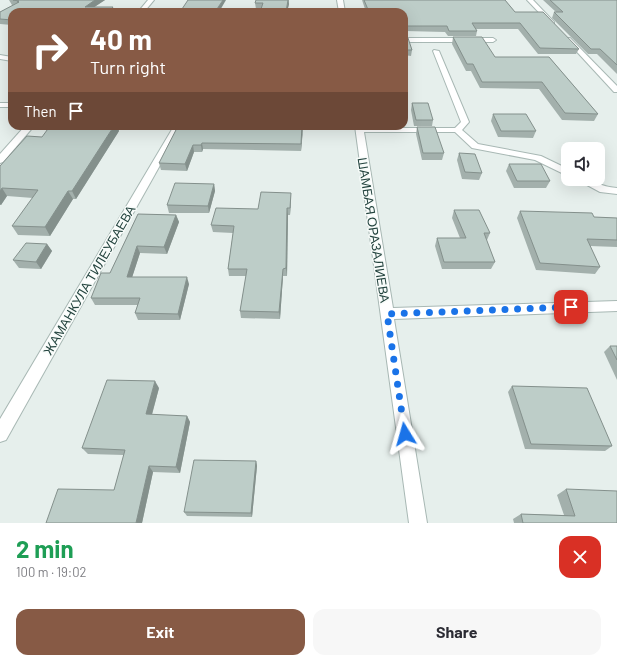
<!DOCTYPE html>
<meta charset="utf-8">
<style>
body{margin:0;font-family:Barlow,sans-serif;background:#f7f7f7;color:#2b2b33;height:100vh;display:flex;flex-direction:column;font-size:15px;white-space:nowrap}
*{box-sizing:border-box;margin:0}
p{font-size:13px;color:#7c7c81}
.icon{flex:none;width:22px;height:22px;fill:none;stroke:currentColor;stroke-width:2;stroke-linecap:round;stroke-linejoin:round}
.map{position:relative;height:523px;overflow:hidden}
.sheet{display:flex;flex-direction:column;background:#fff;flex:1}
.sheet>*{flex:none}
.top-card{position:absolute;left:8px;top:8px;width:400px;height:122px;border-radius:12px;box-shadow:0 4px 16px #0002;background:#875a45;color:#fff;overflow:hidden}
.controls{position:absolute;left:561px;top:142px;display:grid;gap:8px}
.controls a{display:grid;place-items:center;width:44px;height:44px;border-radius:8px;background:#fff;box-shadow:0 4px 16px #0002;font-size:20px}
.pin{position:absolute;display:grid;place-items:center;width:34px;height:34px;color:#fff;margin:-17px;border-radius:8px;box-shadow:0 2px 6px #0006}
.me{position:absolute;width:44px;margin:-22px;rotate:352deg;stroke-linejoin:round;filter:drop-shadow(0 0 3px #0008)}
.turn{display:flex;align-items:center;gap:14px;height:84px;padding:0 16px;font-size:18px}
.turn .icon{width:52px;height:52px;stroke-width:2.5}
.turn b{display:block;font-size:28px;line-height:34px}
.then{display:flex;align-items:center;height:38px;padding:0 16px;background:#0003;gap:8px;font-size:15px}
.round{display:grid;place-items:center;flex:none;width:42px;height:42px;border-radius:12px;background:#f7f7f7}
.overview{display:flex;align-items:center;justify-content:space-between;height:68px;padding:0 16px}
h1{font-size:24px;font-weight:700;line-height:30px;color:#1e9e55}
.cta{display:flex;gap:8px;margin-top:auto;padding:8px 16px}
.cta a{flex:1;height:46px;border-radius:12px;background:#875a45;color:#fff;font-size:16px;font-weight:700;line-height:46px;text-align:center}
.cta a+a{background:#f7f7f7;color:#2b2b33}
.map>svg:first-child{display:block}
.lines{fill:none;stroke-linecap:round;stroke-linejoin:round}
.service-casing{stroke:#a8b8b4;stroke-width:2}
.minor-casing{stroke:#a8b8b4;stroke-width:2}
.service{fill:#fff;fill-rule:evenodd}
.minor{fill:#fff;fill-rule:evenodd}
.wall{fill:#a3b0ac}
.shaded-wall{fill:#84908c}
.building{fill:#bdcdc8;stroke:#84908c}
.route{stroke:#1a73e8;stroke-width:7;stroke-dasharray:0 12.6}
.labels{text-anchor:middle;stroke-width:3;stroke-linejoin:round;paint-order:stroke}
.street-label{font-size:13px;fill:#23433e;stroke:#f7fbf9}
</style>
<div class="map">
<svg width="617" height="523" viewBox="0 0 617 523">
<rect width="100%" height="100%" fill="#e6efec"/>
<g class="lines">
<defs>
<g id="service">
<path d="M 404,38 L 493,38 L 496,40 L 493,42 L 404,42 Z"/>
<path d="M 434,50 L 439,51 L 469,122 L 462,130 L 478,144 L 541,156 L 568,169 L 568,176 L 535,160 L 472,148 L 455,132 L 356,132 L 356,128 L 455,128 L 461,122 L 433,51 Z"/>
<path d="M 576,179 C 593,179 600,187 617,188 L 617,194 L 600,192 Z"/>
</g>
<g id="minor">
<path d="M 148,0 L 154,0 L 144,12 L 138,12 Z"/>
<path d="M 337,0 L 343,0 L 345,12 L 339,12 Z"/>
<path d="M 527,0 L 533,0 L 554,22 L 554,24 L 550,24 Z"/>
<path d="M 566,38 L 570,38 L 617,86 L 617,92 L 614,92 L 566,40 Z"/>
<path d="M 0,55 L 12,57 L 12,61 L 0,59 Z"/>
<rect x="0" y="103" width="12" height="4"/>
<path d="M 25,126 L 34,126 L 3,162 L 0,163 L 0,154 Z"/>
<path d="M 174,126 L 182,126 L 6,440 L 0,442 L 0,419 Z"/>
<path d="M 355,126 L 363,126 L 393,308 L 617,301 L 617,311 L 394,319 L 427,523 L 409,523 Z"/>
</g>
</defs>
<use href="#service" class="service-casing"/>
<use href="#minor" class="minor-casing"/>
<use href="#service" class="service"/>
<use href="#minor" class="minor"/>
</g>
<g class="wall">
<path d="M 9,0 L 105,0 L 94,7 L 113,7 L 114,12 L 12,12 L 12,25 L 0,24 L 0,12 L 13,5 L 12,5 Z"/>
<path d="M 256,0 L 289,0 L 289,4 L 287,12 L 260,12 L 261,9 L 256,9 L 255,3 Z"/>
<path d="M 362,0 L 505,0 L 515,12 L 579,49 L 576,54 L 538,54 L 518,29 L 476,29 L 477,31 L 476,36 L 448,36 L 445,32 L 405,31 L 404,37 L 412,50 L 411,56 L 404,55 L 404,12 L 366,12 Z"/>
<path d="M 543,0 L 617,0 L 617,74 L 597,54 L 588,54 L 552,18 L 554,12 L 556,12 Z"/>
<path d="M 453,37 L 495,57 L 549,57 L 598,114 L 594,121 L 562,120 L 539,89 L 480,88 L 471,71 L 466,71 L 452,44 Z"/>
<path d="M 412,103 L 433,120 L 432,126 L 414,126 L 411,110 Z"/>
<path d="M 493,114 L 536,131 L 533,138 L 498,137 L 491,121 Z"/>
<path d="M 178,126 L 303,126 L 301,151 L 203,149 L 202,152 L 194,152 L 187,171 L 161,170 L 159,163 Z"/>
<path d="M 417,127 L 444,153 L 442,160 L 422,160 L 416,134 Z"/>
<path d="M 119,131 L 76,199 L 73,199 L 50,236 L 18,235 L 12,226 L 33,198 L 7,196 L 1,205 L 0,205 L 0,166 Z"/>
<path d="M 459,153 L 482,173 L 479,180 L 462,179 L 457,160 Z"/>
<path d="M 509,164 L 550,181 L 546,188 L 514,188 L 506,171 Z"/>
<path d="M 214,184 L 215,191 L 209,213 L 169,213 L 167,205 Z"/>
<path d="M 291,193 L 291,200 L 290,215 L 288,215 L 287,276 L 283,276 L 280,319 L 241,318 L 240,311 L 246,276 L 229,276 L 228,269 L 233,233 L 213,232 L 211,225 L 258,209 Z"/>
<path d="M 454,210 L 490,233 L 487,240 L 486,240 L 495,262 L 491,269 L 442,269 L 435,246 L 437,238 L 460,238 L 452,218 Z"/>
<path d="M 520,211 L 594,217 L 617,218 L 617,247 L 590,246 L 600,267 L 595,274 L 536,270 L 517,218 Z"/>
<path d="M 138,214 L 176,215 L 179,222 L 167,254 L 140,253 L 132,277 L 189,284 L 180,320 L 138,320 L 135,313 L 138,305 L 95,305 L 91,298 L 110,273 Z"/>
<path d="M 47,244 L 52,251 L 41,269 L 19,268 L 13,260 Z"/>
<path d="M 610,346 L 617,346 L 617,380 L 604,352 Z"/>
<path d="M 512,386 L 612,446 L 605,451 L 525,449 L 508,392 Z"/>
<path d="M 159,388 L 152,415 L 187,416 L 190,422 L 180,473 L 153,472 L 142,523 L 46,523 L 114,490 L 124,455 L 88,454 L 82,448 Z"/>
<path d="M 256,461 L 257,466 L 252,517 L 187,516 L 184,512 Z"/>
<path d="M 566,489 L 617,523 L 514,523 L 513,519 L 521,514 L 564,515 L 557,495 Z"/>
</g>
<g class="shaded-wall">
<path d="M 95,0 L 105,0 L 87,12 L 85,7 Z"/>
<path d="M 223,0 L 226,0 L 219,12 L 215,12 Z"/>
<path d="M 288,0 L 289,4 L 287,12 L 286,12 Z"/>
<path d="M 113,7 L 114,12 L 108,12 Z"/>
<path d="M 114,126 L 118,126 L 119,131 L 76,199 L 72,191 Z"/>
<path d="M 303,126 L 303,130 L 301,151 L 301,144 Z"/>
<path d="M 202,143 L 203,149 L 202,152 L 201,145 Z"/>
<path d="M 193,145 L 194,152 L 187,171 L 185,164 Z"/>
<path d="M 214,184 L 215,191 L 209,213 L 208,206 Z"/>
<path d="M 2,188 L 7,196 L 1,205 L 0,204 L 0,191 Z"/>
<path d="M 68,191 L 73,199 L 50,236 L 45,227 Z"/>
<path d="M 291,193 L 291,200 L 290,215 L 290,208 Z"/>
<path d="M 287,208 L 288,215 L 287,276 L 286,268 Z"/>
<path d="M 176,215 L 179,222 L 167,254 L 164,247 Z"/>
<path d="M 47,244 L 52,251 L 41,269 L 36,262 Z"/>
<path d="M 137,246 L 140,253 L 130,284 L 127,277 Z"/>
<path d="M 283,269 L 283,276 L 280,319 L 279,312 Z"/>
<path d="M 187,277 L 189,284 L 180,320 L 178,314 Z"/>
<path d="M 155,381 L 159,388 L 150,421 L 146,414 Z"/>
<path d="M 187,416 L 190,422 L 180,473 L 176,467 Z"/>
<path d="M 256,461 L 257,466 L 252,517 L 251,513 Z"/>
<path d="M 149,466 L 153,472 L 142,523 L 136,523 Z"/>
</g>
<g class="building">
<path d="M 13,0 L 95,0 L 85,7 L 113,7 L 108,12 L 12,12 L 12,20 L 0,19 L 0,12 L 19,2 L 17,2 L 19,1 Z"/>
<path d="M 188,0 L 223,0 L 215,12 L 180,12 Z"/>
<path d="M 256,0 L 288,0 L 286,12 L 260,12 L 263,3 L 255,3 Z"/>
<path d="M 364,0 L 505,0 L 515,12 L 543,12 L 579,49 L 540,48 L 520,23 L 472,23 L 477,31 L 449,31 L 447,26 L 404,26 L 404,12 L 369,12 Z"/>
<path d="M 550,0 L 617,0 L 617,65 L 600,49 L 591,49 L 554,12 L 563,12 Z"/>
<path d="M 404,37 L 408,38 L 412,50 L 404,50 Z"/>
<path d="M 453,37 L 482,37 L 495,57 L 549,57 L 598,114 L 565,113 L 542,82 L 482,82 L 473,64 L 467,64 Z"/>
<path d="M 412,103 L 428,103 L 433,120 L 416,120 Z"/>
<path d="M 493,114 L 526,114 L 536,131 L 501,131 Z"/>
<path d="M 50,126 L 114,126 L 72,191 L 68,191 L 45,227 L 12,226 L 38,190 L 2,188 L 0,191 L 0,166 L 27,136 L 42,137 Z"/>
<path d="M 178,126 L 302,126 L 301,144 L 202,143 L 201,145 L 193,145 L 185,164 L 159,163 Z"/>
<path d="M 417,127 L 435,127 L 444,153 L 423,153 Z"/>
<path d="M 459,153 L 475,154 L 482,173 L 465,172 Z"/>
<path d="M 509,164 L 541,164 L 550,181 L 517,181 Z"/>
<path d="M 175,183 L 214,184 L 208,206 L 167,205 Z"/>
<path d="M 261,192 L 291,193 L 290,208 L 287,208 L 286,268 L 283,269 L 279,312 L 240,311 L 247,269 L 228,269 L 234,226 L 211,225 L 216,208 L 258,209 Z"/>
<path d="M 454,210 L 479,210 L 490,233 L 484,233 L 495,262 L 444,262 L 437,238 L 466,238 Z"/>
<path d="M 520,211 L 592,213 L 594,217 L 617,218 L 617,240 L 587,239 L 600,267 L 540,263 Z"/>
<path d="M 138,214 L 176,215 L 164,247 L 137,246 L 127,277 L 187,277 L 178,314 L 135,313 L 140,298 L 91,298 L 101,273 L 110,273 Z"/>
<path d="M 26,243 L 47,244 L 36,262 L 13,260 Z"/>
<path d="M 610,346 L 617,346 L 617,360 Z"/>
<path d="M 107,380 L 155,381 L 146,414 L 187,416 L 176,467 L 149,466 L 136,523 L 46,523 L 58,489 L 114,490 L 125,450 L 82,448 Z"/>
<path d="M 512,386 L 587,388 L 612,446 L 531,444 Z"/>
<path d="M 194,460 L 256,461 L 251,513 L 184,512 Z"/>
<path d="M 566,489 L 617,491 L 617,523 L 523,523 L 521,514 L 575,516 Z"/>
</g>
<g class="lines">
<path class="route" d="M 405,434 L 387,314 L 571,307"/>
</g>
<g class="labels">
<g class="street-label">
<text transform="translate(374 230) rotate(81)" y="5">ШАМБАЯ ОРАЗАЛИЕВА</text>
<text transform="translate(89 280) rotate(-60)" y="5">ЖАМАНКУЛА ТИЛЕУБАЕВА</text>
</g>
</g>
</svg>
<div class="controls">
<a><svg class="icon" aria-label="sound" viewBox="0 0 24 24"><path d="M4 9h4l5-4v14l-5-4H4zM17 9q2 3 0 6"/></svg></a>
</div>
<div class="pin" style="left:571px;top:307px;background:#d93025"><svg class="icon" aria-label="arrive" viewBox="0 0 24 24"><path d="M6 21V4h12l-3 4 3 4H6"/></svg></div>
<svg class="me" style="left:405px;top:434px" viewBox="-20 -20 40 40"><path d="M0-17L14 15 0 8-14 15z" fill="#1a73e8" stroke="#fff" stroke-width="4"/></svg>
<div class="top-card">
<div class="turn"><svg class="icon" aria-label="right" viewBox="0 0 24 24"><path d="M7 20v-9h11M14 6l5 5-5 5"/></svg><div><b>40 m</b>Turn right</div></div>
<div class="then">Then<svg class="icon" aria-label="arrive" viewBox="0 0 24 24"><path d="M6 21V4h12l-3 4 3 4H6"/></svg></div>
</div>
</div>
<section class="sheet">
<div class="overview"><div><h1>2 min</h1><p>100 m · 19:02</p></div><a class="round" style="background:#d93025;color:#fff"><svg class="icon" aria-label="close" viewBox="0 0 24 24"><path d="M6 6l12 12M18 6L6 18"/></svg></a></div>
<div class="cta"><a>Exit</a><a>Share</a></div>
</section>
